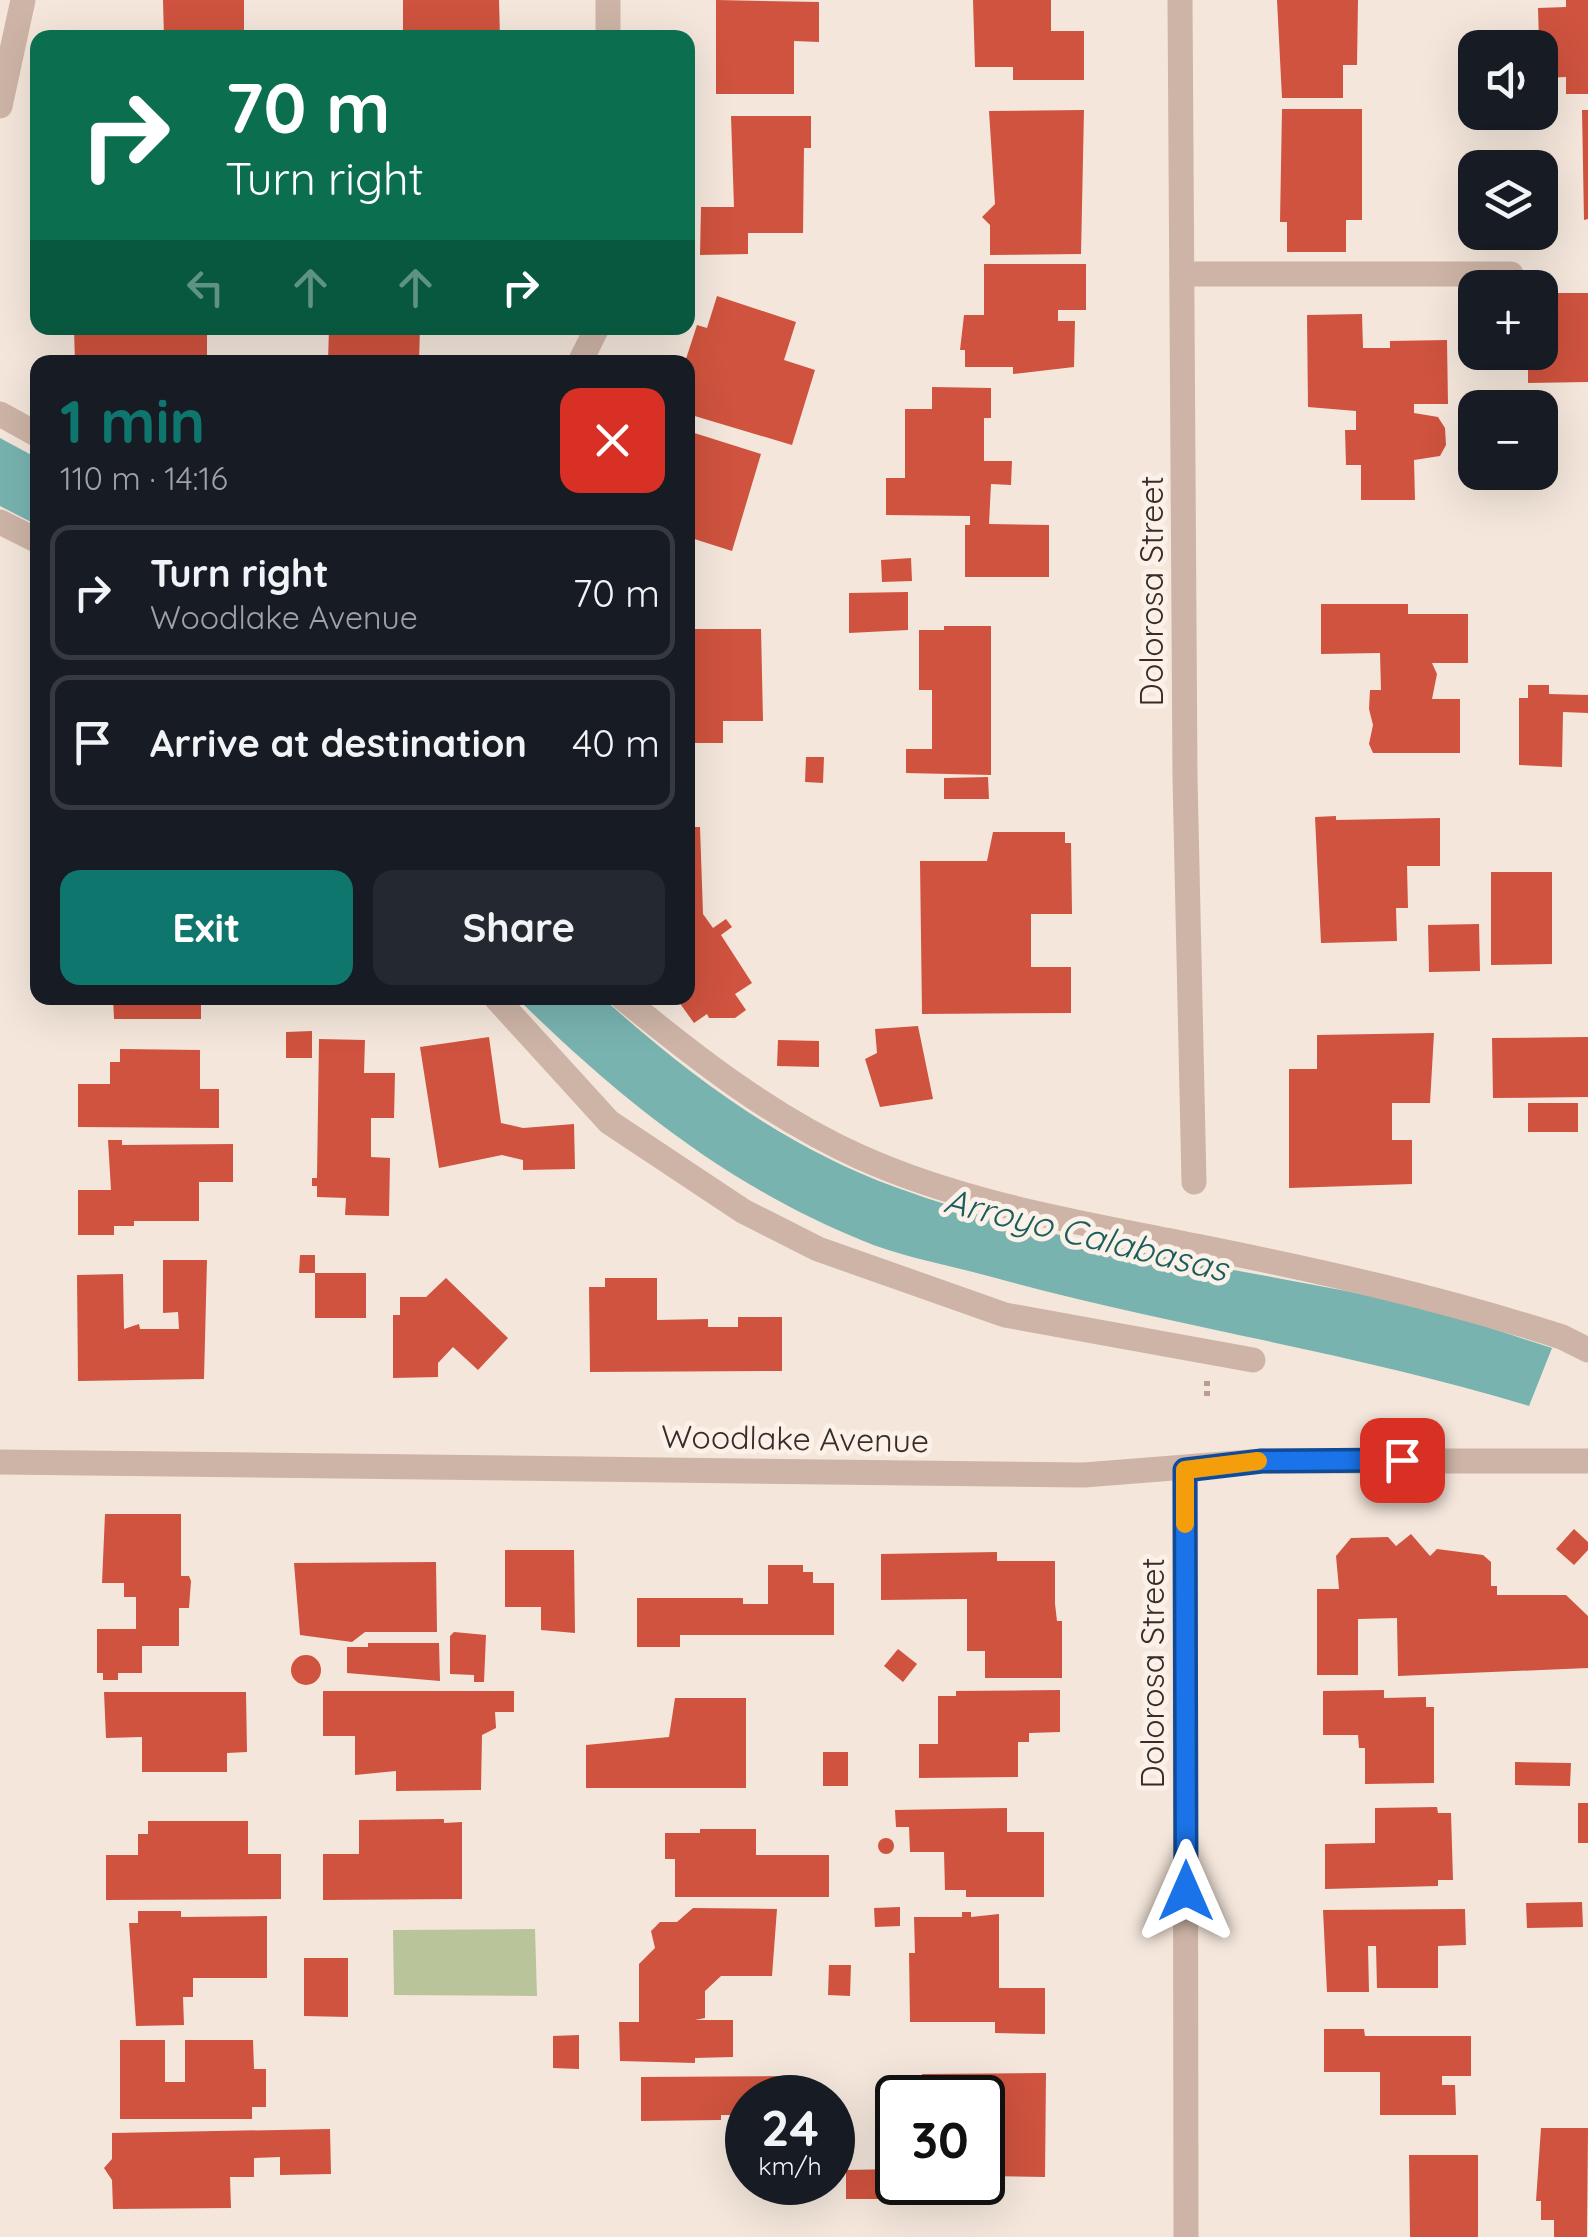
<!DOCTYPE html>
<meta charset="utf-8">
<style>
body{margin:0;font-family:Quicksand,sans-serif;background:#242831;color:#f1f3f6;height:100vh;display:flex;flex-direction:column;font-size:38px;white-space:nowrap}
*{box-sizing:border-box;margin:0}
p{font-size:32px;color:#9ea1a6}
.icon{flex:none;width:55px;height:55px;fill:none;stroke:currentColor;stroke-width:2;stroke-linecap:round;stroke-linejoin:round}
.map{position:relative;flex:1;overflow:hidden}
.side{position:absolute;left:30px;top:355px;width:665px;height:650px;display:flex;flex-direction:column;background:#171b24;border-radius:20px;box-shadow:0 10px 40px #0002}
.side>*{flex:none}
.guide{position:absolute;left:30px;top:30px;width:665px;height:305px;border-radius:20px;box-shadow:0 10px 40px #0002;background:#0b6e4f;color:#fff;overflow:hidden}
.fabs{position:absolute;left:1458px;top:30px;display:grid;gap:20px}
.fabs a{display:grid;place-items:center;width:100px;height:100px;border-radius:20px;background:#171b24;box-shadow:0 10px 40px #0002;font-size:50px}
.speed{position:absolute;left:725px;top:2075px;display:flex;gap:20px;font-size:50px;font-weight:700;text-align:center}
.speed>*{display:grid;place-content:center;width:130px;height:130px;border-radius:50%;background:#171b24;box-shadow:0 10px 40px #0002;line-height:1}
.speed small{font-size:25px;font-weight:400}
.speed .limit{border:5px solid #111;border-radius:15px;background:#fff;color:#111}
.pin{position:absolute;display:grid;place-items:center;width:85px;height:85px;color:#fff;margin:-42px;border-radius:20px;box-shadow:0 5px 15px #0006}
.me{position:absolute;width:110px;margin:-55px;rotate:0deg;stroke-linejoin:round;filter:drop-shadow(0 0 8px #0008)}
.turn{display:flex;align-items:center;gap:35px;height:210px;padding:0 30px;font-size:45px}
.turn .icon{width:130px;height:130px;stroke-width:2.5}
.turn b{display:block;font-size:70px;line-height:85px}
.lanes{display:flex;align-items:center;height:95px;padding:0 30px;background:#0003;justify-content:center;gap:50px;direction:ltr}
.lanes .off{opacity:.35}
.round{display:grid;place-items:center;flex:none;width:105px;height:105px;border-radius:20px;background:#242831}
.summary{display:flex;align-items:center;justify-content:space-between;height:170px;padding:0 30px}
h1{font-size:60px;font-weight:700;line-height:75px;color:#0f766e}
.action{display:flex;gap:20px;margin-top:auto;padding:20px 30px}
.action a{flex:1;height:115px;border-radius:20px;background:#0f766e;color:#fff;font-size:40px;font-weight:700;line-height:115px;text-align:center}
.action a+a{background:#242831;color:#f1f3f6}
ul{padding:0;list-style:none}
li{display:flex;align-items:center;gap:30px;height:135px;margin:0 20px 15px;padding:0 10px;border:5px solid #363941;border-radius:20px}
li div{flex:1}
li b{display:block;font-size:38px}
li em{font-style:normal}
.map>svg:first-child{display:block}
.green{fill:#bac49a}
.water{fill:#78b3b0}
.building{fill:#cf533e}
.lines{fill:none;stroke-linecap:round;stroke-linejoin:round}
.path{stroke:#b99e90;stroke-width:6;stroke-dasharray:5 5;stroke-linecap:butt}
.minor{stroke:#cdb4a6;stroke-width:25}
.route-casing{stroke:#114b97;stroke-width:25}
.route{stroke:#1a73e8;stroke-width:18}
.slow{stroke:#f59e0b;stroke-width:18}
.labels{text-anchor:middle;stroke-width:10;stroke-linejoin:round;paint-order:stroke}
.street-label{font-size:32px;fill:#392b28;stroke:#fbf1e8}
.water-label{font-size:35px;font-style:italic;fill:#195e5c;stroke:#fbf1e8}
</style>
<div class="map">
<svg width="1588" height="2237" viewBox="0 0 1588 2237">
<rect width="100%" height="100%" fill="#f4e6db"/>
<path class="green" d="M 535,1929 L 537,1996 L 394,1995 L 393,1930 Z"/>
<g class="water">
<path d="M 0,438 L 37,458 L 37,525 L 0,506 Z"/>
<path d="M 517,998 L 603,998 C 688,1075 785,1147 895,1187 C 1061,1248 1241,1267 1414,1305 C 1460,1316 1506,1334 1552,1348 L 1529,1406 C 1352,1352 1169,1326 992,1277 C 949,1265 901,1257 861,1240 C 728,1186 618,1098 517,998 Z"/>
</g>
<g class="building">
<path d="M 163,0 L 244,0 L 244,38 L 164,38 Z"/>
<path d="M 403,0 L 499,0 L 500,38 L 403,38 Z"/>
<path d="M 716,0 L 819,2 L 819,42 L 794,41 L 794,94 L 716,94 Z"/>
<path d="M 973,0 L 1051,0 L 1051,31 L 1084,31 L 1084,80 L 1013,80 L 1013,67 L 975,67 Z"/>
<path d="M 1277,0 L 1358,0 L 1357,65 L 1343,65 L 1343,98 L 1282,98 Z"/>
<path d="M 1566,0 L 1588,0 L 1588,94 L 1566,94 L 1566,77 L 1540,78 L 1538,8 L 1566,7 Z"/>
<path d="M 1282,109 L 1362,109 L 1362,220 L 1346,220 L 1346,252 L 1287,252 L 1287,222 L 1280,222 Z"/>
<path d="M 1084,110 L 1081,254 L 990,255 L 990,225 L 982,217 L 995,204 L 989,111 Z"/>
<path d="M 1582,110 L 1588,110 L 1588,219 L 1584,220 Z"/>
<rect x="1475" y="112" width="14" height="12"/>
<path d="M 731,116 L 811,116 L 811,148 L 804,148 L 803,233 L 748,233 L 748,254 L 700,255 L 701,207 L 734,207 Z"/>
<path d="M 984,264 L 1086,264 L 1086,310 L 1058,310 L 1058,321 L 1075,321 L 1074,367 L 1013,374 L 1013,367 L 965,367 L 965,350 L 960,350 L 964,315 L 984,315 Z"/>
<path d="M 1540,293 L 1588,293 L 1588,382 L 1528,383 L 1528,352 L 1540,352 Z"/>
<path d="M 717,296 L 796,322 L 784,360 L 815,370 L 792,445 L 688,414 L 685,362 L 697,325 L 707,328 Z"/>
<path d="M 1362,314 L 1363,348 L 1390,348 L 1390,341 L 1447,340 L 1448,404 L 1414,404 L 1414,413 L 1438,417 L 1445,428 L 1446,445 L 1440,456 L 1414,460 L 1415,500 L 1361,500 L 1361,465 L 1346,465 L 1345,430 L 1356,430 L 1356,411 L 1308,407 L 1307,315 Z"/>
<path d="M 181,328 L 181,333 L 207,333 L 207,362 L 75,362 L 74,330 Z"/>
<path d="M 329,328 L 420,328 L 419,362 L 328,362 Z"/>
<path d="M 932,387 L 991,388 L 991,418 L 984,418 L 984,461 L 1012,461 L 1011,485 L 991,484 L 989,524 L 1049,525 L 1049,577 L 965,577 L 965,525 L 970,525 L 970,516 L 886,515 L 886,478 L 905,478 L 905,409 L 932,409 Z"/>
<path d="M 688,431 L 761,454 L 732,551 L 688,537 Z"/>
<path d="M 911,558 L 912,581 L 882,582 L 881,560 Z"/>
<path d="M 908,592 L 908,630 L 849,633 L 849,593 Z"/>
<path d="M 1321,604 L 1408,604 L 1408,614 L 1468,614 L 1468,663 L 1432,663 L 1437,674 L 1432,699 L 1460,699 L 1460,753 L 1373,753 L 1369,744 L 1373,725 L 1369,709 L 1370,690 L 1381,690 L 1380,653 L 1321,654 Z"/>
<path d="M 944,626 L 991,626 L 991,775 L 906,773 L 906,749 L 932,749 L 932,690 L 919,690 L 919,630 L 944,630 Z"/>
<path d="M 688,629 L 761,629 L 763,721 L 723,721 L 723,743 L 688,743 Z"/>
<path d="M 1528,685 L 1549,685 L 1549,694 L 1588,695 L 1588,713 L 1563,712 L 1562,767 L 1519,765 L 1519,698 L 1528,698 Z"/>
<path d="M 806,757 L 824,757 L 823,783 L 805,782 Z"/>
<path d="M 988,777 L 989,799 L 944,799 L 944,778 Z"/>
<path d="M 1336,816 L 1336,820 L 1440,818 L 1440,866 L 1407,866 L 1408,908 L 1396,908 L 1397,941 L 1321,943 L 1315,817 Z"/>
<path d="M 688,827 L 700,827 L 703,914 L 713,928 L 726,919 L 732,927 L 721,935 L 752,983 L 735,994 L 746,1010 L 735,1018 L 709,1018 L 707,1014 L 694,1023 L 676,998 L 688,998 Z"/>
<path d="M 993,832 L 1065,832 L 1065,843 L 1071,843 L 1072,914 L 1031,914 L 1031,967 L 1071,967 L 1071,1013 L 922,1014 L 920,861 L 987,861 Z"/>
<path d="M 1491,872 L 1552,872 L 1552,964 L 1491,965 Z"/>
<path d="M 1479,924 L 1480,971 L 1429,972 L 1428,925 Z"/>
<path d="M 113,998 L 201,998 L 201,1019 L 114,1019 Z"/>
<path d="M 918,1026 L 933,1099 L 880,1107 L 865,1059 L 877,1053 L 875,1029 Z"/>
<path d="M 312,1031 L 312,1058 L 286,1058 L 286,1032 Z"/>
<path d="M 1434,1033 L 1430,1103 L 1392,1103 L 1392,1140 L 1412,1140 L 1412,1184 L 1289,1188 L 1289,1069 L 1317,1069 L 1317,1035 Z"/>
<path d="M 489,1037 L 501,1123 L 523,1128 L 574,1124 L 575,1169 L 523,1170 L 523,1160 L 502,1155 L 439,1168 L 420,1047 Z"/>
<path d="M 1588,1037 L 1588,1097 L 1493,1098 L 1492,1038 Z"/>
<path d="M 319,1039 L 365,1040 L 364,1073 L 395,1073 L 394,1118 L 371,1118 L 371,1157 L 390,1158 L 389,1216 L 345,1215 L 346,1198 L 317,1197 L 317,1186 L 312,1186 L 312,1178 L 317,1178 Z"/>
<path d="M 778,1040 L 819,1041 L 819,1067 L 777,1066 Z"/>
<path d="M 120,1049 L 200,1050 L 200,1089 L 219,1089 L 219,1128 L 78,1127 L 78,1084 L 110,1084 L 110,1062 L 120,1062 Z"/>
<rect x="1528" y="1103" width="50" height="29"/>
<path d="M 108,1140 L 122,1140 L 122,1145 L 233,1144 L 233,1182 L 199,1182 L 199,1221 L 134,1221 L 134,1226 L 114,1226 L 114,1235 L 78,1235 L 78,1190 L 111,1190 Z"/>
<path d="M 300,1255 L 315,1255 L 315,1273 L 366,1273 L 366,1318 L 315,1318 L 315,1273 L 299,1273 Z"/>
<path d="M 163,1260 L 207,1260 L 204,1379 L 78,1381 L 77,1275 L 123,1274 L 124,1329 L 139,1324 L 140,1329 L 179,1329 L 178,1312 L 163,1313 Z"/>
<path d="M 446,1278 L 508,1338 L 478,1370 L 453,1347 L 438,1363 L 438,1377 L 393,1378 L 393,1315 L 400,1315 L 400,1297 L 426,1297 Z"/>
<path d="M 605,1278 L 657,1278 L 657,1320 L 708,1319 L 708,1327 L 738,1327 L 738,1317 L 782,1317 L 782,1371 L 590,1372 L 589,1287 L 605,1287 Z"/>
<path d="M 105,1514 L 181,1514 L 181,1576 L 189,1576 L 191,1581 L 189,1608 L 179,1608 L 179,1646 L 142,1646 L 142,1673 L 118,1673 L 118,1680 L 103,1680 L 103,1673 L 97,1673 L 97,1629 L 136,1629 L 136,1597 L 124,1597 L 124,1583 L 102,1583 Z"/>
<path d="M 1574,1529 L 1588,1542 L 1588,1550 L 1574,1565 L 1556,1549 Z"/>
<path d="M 1411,1534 L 1430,1556 L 1437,1549 L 1483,1555 L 1491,1562 L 1491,1586 L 1497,1586 L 1497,1595 L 1566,1595 L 1588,1616 L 1588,1668 L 1398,1676 L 1397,1618 L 1358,1619 L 1358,1675 L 1317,1675 L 1317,1589 L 1339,1589 L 1336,1556 L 1351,1538 L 1388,1537 L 1396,1546 Z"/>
<path d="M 505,1550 L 574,1550 L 575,1633 L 541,1630 L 541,1607 L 505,1607 Z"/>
<path d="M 997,1552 L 997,1561 L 1055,1561 L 1055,1604 L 1057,1621 L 1062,1621 L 1062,1678 L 985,1678 L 985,1651 L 967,1651 L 967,1599 L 881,1600 L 881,1554 Z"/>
<path d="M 436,1562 L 437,1632 L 365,1632 L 352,1642 L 300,1635 L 294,1563 Z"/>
<path d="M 768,1565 L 803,1565 L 803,1572 L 813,1572 L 813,1583 L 834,1583 L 834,1635 L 680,1635 L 680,1647 L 637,1647 L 637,1598 L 743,1598 L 743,1604 L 768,1604 Z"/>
<path d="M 454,1632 L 486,1635 L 484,1682 L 474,1682 L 474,1675 L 450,1674 L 450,1636 Z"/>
<path d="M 368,1643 L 439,1643 L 440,1681 L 347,1673 L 347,1647 L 368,1647 Z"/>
<path d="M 898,1649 L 917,1664 L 903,1682 L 884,1666 Z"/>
<circle cx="306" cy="1670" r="15"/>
<path d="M 1060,1690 L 1060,1732 L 1029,1733 L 1029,1742 L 1018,1742 L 1018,1777 L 919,1778 L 919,1744 L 938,1744 L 938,1696 L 956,1696 L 956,1691 Z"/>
<path d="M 1384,1690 L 1384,1698 L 1426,1697 L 1426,1707 L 1434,1707 L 1434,1783 L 1365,1784 L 1365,1748 L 1359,1748 L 1358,1735 L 1323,1735 L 1323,1691 Z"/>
<path d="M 323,1691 L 514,1691 L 514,1712 L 495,1712 L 496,1728 L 482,1735 L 481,1790 L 396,1791 L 396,1771 L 355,1775 L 355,1736 L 323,1736 Z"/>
<path d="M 104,1692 L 246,1692 L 247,1752 L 227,1753 L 227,1772 L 142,1772 L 142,1737 L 106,1738 Z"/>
<path d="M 675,1698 L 746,1698 L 746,1788 L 586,1788 L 586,1745 L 669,1737 Z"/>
<rect x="823" y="1752" width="25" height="34"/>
<path d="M 1515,1762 L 1571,1763 L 1570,1786 L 1515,1785 Z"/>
<rect x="1578" y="1803" width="10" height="40"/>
<path d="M 1437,1807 L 1438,1813 L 1451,1813 L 1453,1880 L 1438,1880 L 1438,1886 L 1325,1889 L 1325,1844 L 1375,1843 L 1375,1808 Z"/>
<path d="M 1007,1808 L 1007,1832 L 1044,1832 L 1044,1897 L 966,1897 L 966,1890 L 945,1890 L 944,1852 L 910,1852 L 909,1827 L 896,1827 L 895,1810 Z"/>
<path d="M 444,1819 L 444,1823 L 462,1822 L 462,1899 L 323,1900 L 323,1854 L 359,1854 L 359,1820 Z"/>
<path d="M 148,1821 L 248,1821 L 248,1854 L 281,1854 L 281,1899 L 106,1900 L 106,1855 L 138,1855 L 138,1834 L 148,1834 Z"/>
<path d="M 700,1829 L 756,1829 L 756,1855 L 829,1855 L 829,1897 L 675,1897 L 675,1859 L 665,1859 L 665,1833 L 700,1833 Z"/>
<circle cx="886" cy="1846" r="8"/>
<path d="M 1582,1902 L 1583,1927 L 1527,1928 L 1526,1903 Z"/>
<path d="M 900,1907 L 900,1926 L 875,1927 L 874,1908 Z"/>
<path d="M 693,1908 L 777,1909 L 772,1976 L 721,1976 L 705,1991 L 705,2018 L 695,2020 L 733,2020 L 733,2057 L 695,2058 L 695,2063 L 620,2061 L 619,2022 L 639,2022 L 639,1964 L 655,1948 L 651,1931 L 660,1922 L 677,1922 Z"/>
<path d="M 1465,1909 L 1466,1945 L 1438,1946 L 1438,1988 L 1377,1988 L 1376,1946 L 1368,1946 L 1369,1992 L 1327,1992 L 1323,1910 Z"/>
<path d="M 138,1911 L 181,1911 L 181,1917 L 267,1916 L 267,1978 L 193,1978 L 193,1997 L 183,1997 L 184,2025 L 136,2026 L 129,1923 L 138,1923 Z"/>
<path d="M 962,1912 L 971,1912 L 971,1917 L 999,1914 L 999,1988 L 1045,1988 L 1045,2034 L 995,2033 L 995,2022 L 910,2022 L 909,1953 L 915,1953 L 914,1917 L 962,1917 Z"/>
<path d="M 304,1958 L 348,1958 L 348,2017 L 304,2016 Z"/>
<path d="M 829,1965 L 851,1965 L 850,1996 L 828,1995 Z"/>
<path d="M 1324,2029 L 1364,2029 L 1365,2036 L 1471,2036 L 1471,2076 L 1442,2076 L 1442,2085 L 1455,2085 L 1456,2115 L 1380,2115 L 1380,2072 L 1324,2072 Z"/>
<path d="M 579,2035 L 579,2069 L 553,2068 L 553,2036 Z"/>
<path d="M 120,2040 L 165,2040 L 165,2082 L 185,2082 L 185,2040 L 253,2040 L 254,2069 L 266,2069 L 266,2107 L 252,2107 L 252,2119 L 120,2119 Z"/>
<path d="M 1046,2073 L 1045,2177 L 982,2176 L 982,2098 L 910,2098 L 910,2089 L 922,2089 L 922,2074 Z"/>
<path d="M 785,2076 L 785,2098 L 748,2098 L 748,2115 L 721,2115 L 721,2120 L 641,2121 L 641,2077 Z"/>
<path d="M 1541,2128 L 1588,2128 L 1587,2237 L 1554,2237 L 1554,2220 L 1541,2220 L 1541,2201 L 1536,2201 Z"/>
<path d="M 330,2129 L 331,2174 L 280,2175 L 280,2157 L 254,2158 L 254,2177 L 230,2177 L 231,2208 L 113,2209 L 112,2180 L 104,2168 L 112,2159 L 112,2133 Z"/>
<path d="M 1409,2155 L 1478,2155 L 1478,2237 L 1410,2237 Z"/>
<path d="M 895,2169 L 895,2199 L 846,2199 L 846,2170 Z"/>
<rect x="927" y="2182" width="27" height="17"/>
</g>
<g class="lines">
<path class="path" d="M 1207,1381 L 1207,1401"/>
<g class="minor">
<path d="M 608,0 L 608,38"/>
<path d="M 1180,0 L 1185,778 L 1194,1182"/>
<path d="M 0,106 L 23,0"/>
<path d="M 1182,274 L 1511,274"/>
<path d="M 580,362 L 597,328"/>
<path d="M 0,414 L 38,435"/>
<path d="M 0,522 L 38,541"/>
<path d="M 496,998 L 609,1122 L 743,1211 L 818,1249 L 1005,1315 L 1253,1360"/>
<path d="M 623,998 C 696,1058 773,1118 860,1157 C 967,1205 1083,1223 1196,1246 C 1321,1271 1441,1298 1562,1337 L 1588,1350"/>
<path d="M 0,1462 L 1084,1475 L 1262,1461 L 1588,1461"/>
<path d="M 1185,1470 L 1186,2237"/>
</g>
</g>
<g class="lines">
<defs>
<path id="route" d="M 1186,1891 L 1185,1470 L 1262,1461 L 1402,1460"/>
</defs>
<use href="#route" class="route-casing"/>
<use href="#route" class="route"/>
<path class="slow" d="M 1185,1524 L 1185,1470 L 1258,1461"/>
</g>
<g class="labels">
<g class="street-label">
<text transform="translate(1152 591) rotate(-90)" y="11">Dolorosa Street</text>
<text transform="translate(795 1439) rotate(1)" y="11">Woodlake Avenue</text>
<text transform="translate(1153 1673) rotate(-90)" y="11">Dolorosa Street</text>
</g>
<g class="water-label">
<text transform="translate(1086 1235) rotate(14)" y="12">Arroyo Calabasas</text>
</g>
</g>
</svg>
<div class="fabs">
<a><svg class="icon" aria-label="sound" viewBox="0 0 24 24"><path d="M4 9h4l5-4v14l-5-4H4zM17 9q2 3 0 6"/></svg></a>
<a><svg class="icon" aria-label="layers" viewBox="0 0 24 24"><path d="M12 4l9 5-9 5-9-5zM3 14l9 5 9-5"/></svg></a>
<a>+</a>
<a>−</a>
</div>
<div class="speed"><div>24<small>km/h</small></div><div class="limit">30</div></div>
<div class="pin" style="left:1402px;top:1460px;background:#d93025"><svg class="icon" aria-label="arrive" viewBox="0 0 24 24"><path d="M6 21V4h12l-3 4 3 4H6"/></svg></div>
<svg class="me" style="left:1186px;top:1891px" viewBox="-20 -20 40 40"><path d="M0-17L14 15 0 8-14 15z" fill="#1a73e8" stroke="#fff" stroke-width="4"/></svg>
<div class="guide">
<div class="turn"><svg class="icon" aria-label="right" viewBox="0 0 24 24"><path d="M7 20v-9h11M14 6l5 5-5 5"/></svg><div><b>70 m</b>Turn right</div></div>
<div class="lanes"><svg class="icon off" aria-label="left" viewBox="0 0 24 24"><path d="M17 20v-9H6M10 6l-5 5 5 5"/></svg><svg class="icon off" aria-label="ahead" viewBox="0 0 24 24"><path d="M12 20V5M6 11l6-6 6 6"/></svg><svg class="icon off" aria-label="ahead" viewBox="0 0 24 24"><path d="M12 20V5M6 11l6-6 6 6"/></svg><svg class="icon" aria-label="right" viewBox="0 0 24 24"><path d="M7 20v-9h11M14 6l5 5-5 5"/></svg></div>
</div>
<section class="side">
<div class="summary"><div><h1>1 min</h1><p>110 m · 14:16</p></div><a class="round" style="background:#d93025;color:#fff"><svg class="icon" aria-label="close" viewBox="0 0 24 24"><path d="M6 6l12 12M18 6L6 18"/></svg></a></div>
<ul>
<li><svg class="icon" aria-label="right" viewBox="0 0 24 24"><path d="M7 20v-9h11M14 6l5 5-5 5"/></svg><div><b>Turn right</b><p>Woodlake Avenue</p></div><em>70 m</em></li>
<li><svg class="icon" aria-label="arrive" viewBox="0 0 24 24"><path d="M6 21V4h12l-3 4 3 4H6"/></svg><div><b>Arrive at destination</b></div><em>40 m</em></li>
</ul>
<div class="action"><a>Exit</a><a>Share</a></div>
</section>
</div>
